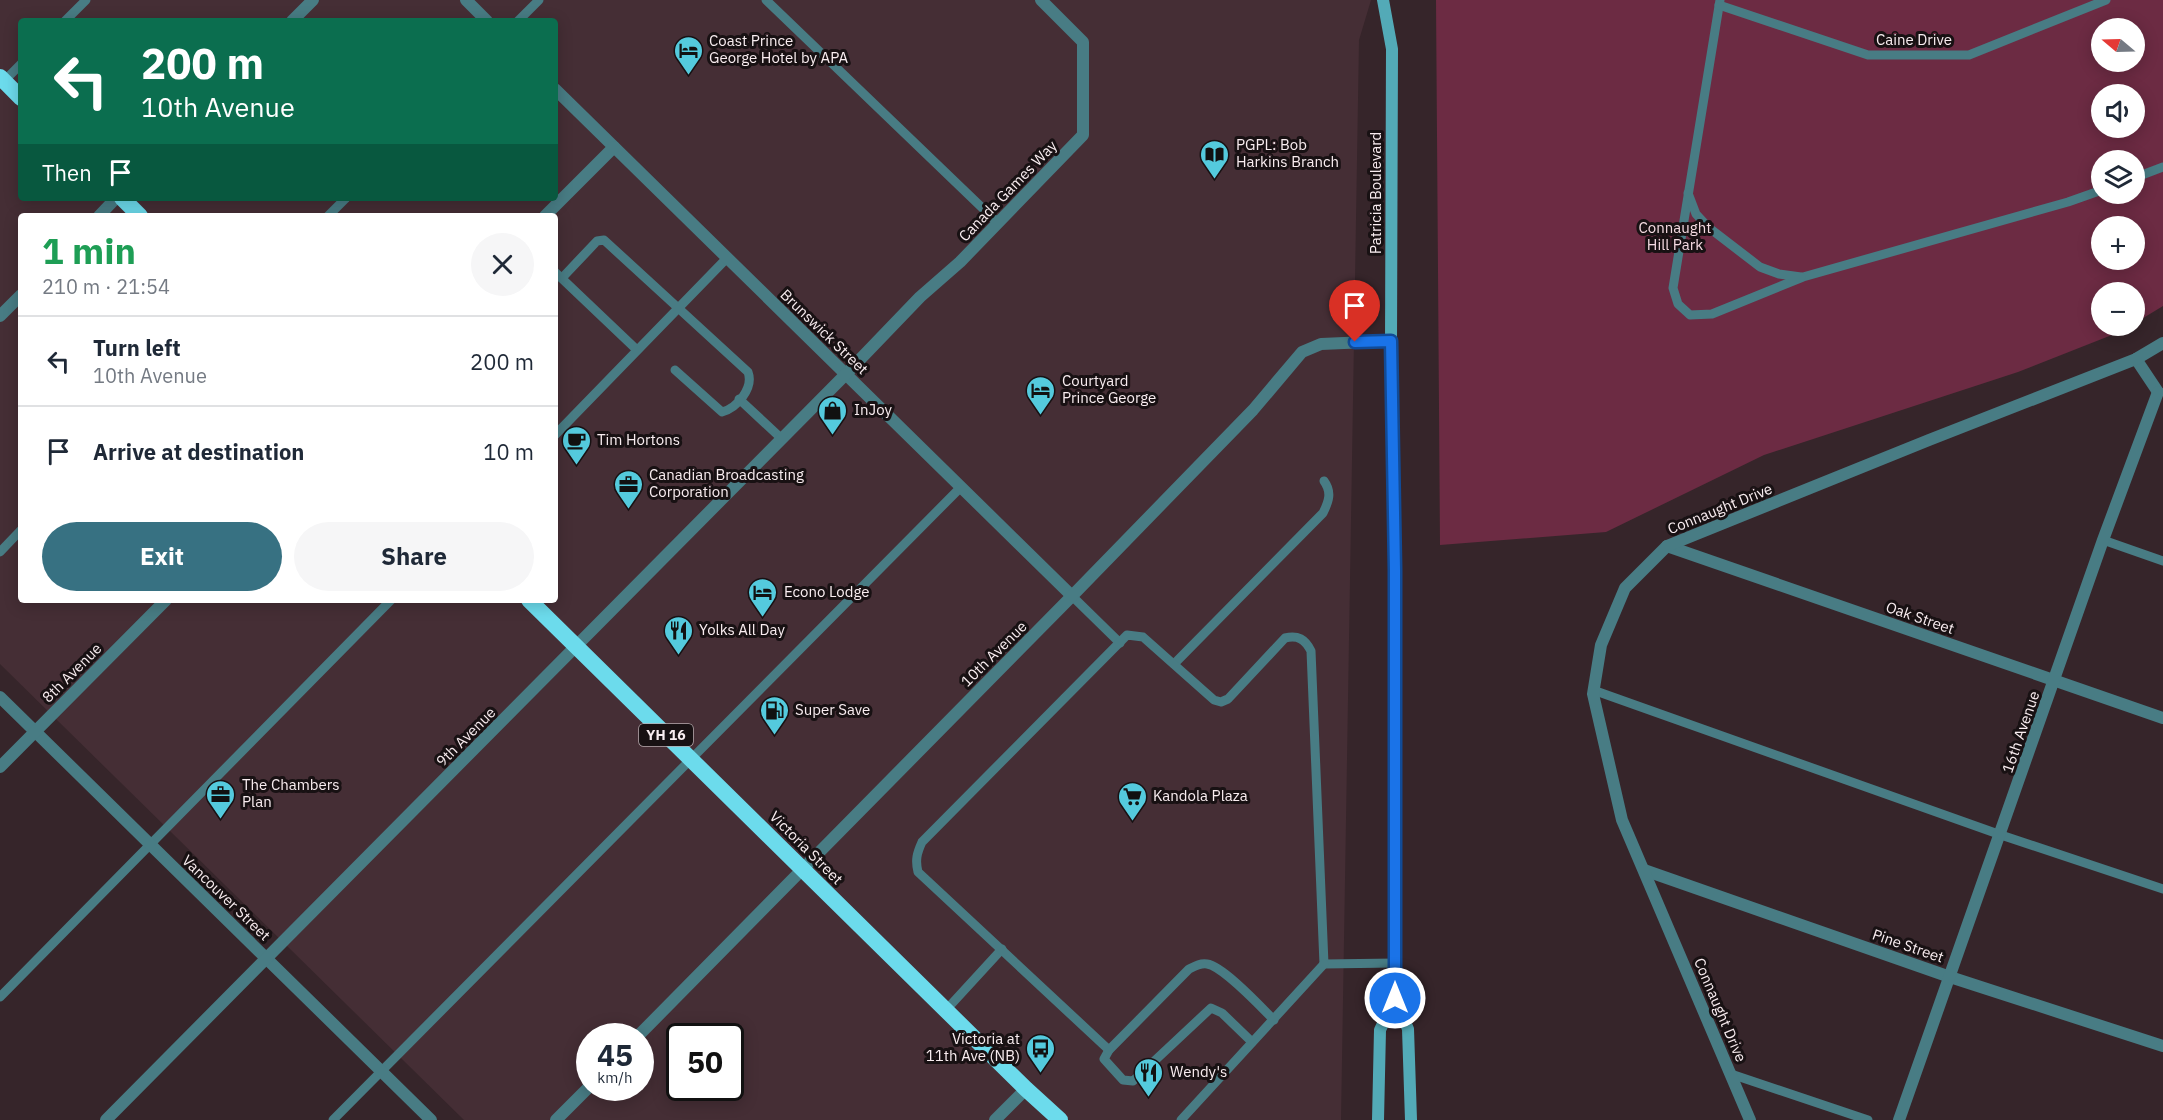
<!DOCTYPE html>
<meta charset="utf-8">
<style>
body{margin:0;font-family:"IBM Plex Sans",sans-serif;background:#f6f6f7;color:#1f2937;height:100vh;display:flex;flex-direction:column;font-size:22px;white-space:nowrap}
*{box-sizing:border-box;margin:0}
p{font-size:20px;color:#747a83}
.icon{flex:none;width:33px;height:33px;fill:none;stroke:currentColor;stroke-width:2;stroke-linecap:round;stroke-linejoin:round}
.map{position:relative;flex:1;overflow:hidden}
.details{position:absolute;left:18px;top:213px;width:540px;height:390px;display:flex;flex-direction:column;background:#fff;border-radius:6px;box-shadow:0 3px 15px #0003}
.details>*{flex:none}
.guide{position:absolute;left:18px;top:18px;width:540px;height:183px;border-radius:6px;box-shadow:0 3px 15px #0003;background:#0b6e4f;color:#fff;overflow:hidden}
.needle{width:39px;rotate:289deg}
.tools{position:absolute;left:2091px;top:18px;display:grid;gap:12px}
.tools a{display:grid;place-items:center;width:54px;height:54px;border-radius:50%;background:#fff;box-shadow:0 3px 15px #0003;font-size:30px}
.speed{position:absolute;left:576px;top:1023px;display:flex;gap:12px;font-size:30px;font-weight:700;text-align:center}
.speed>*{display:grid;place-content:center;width:78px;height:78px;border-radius:50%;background:#fff;box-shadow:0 3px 15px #0003;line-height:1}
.speed small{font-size:15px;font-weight:400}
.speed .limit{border:3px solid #111;border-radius:9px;background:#fff;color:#111}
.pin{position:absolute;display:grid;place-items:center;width:51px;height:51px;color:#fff;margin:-62px -26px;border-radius:50% 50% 50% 0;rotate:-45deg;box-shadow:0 0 6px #0007}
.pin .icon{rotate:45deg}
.me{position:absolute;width:66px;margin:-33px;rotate:0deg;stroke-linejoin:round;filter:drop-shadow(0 0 4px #0008)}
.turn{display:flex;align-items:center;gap:21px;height:126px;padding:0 24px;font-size:27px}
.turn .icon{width:78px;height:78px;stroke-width:2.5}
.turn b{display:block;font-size:42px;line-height:51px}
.then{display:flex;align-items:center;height:57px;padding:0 24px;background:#0003;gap:12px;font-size:22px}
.round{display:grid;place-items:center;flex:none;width:63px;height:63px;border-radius:32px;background:#f6f6f7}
.head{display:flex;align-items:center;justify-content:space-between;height:102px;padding:0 24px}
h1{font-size:36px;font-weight:700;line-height:45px;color:#1e9e55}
.cta{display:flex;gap:12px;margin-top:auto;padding:12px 24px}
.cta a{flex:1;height:69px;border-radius:36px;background:#377182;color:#fff;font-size:24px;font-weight:700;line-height:69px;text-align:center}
.cta a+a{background:#f6f6f7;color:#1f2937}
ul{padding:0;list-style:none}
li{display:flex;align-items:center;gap:18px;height:90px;padding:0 24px;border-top:2px solid #e0e1e3}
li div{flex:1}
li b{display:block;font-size:22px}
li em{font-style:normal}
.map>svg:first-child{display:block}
.built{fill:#452e35;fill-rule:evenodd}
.green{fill:#6c2b43;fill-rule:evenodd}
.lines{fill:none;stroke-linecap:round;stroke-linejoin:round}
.service{stroke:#487c84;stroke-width:9}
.minor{stroke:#487c84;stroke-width:12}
.tertiary{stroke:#487c84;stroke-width:12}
.secondary{stroke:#53aab7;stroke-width:12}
.trunk{stroke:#6cdbec;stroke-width:16}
.route-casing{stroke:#114b97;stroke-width:15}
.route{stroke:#1a73e8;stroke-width:10}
.labels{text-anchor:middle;stroke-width:6;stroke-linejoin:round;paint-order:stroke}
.shield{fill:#181113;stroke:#b6abae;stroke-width:1.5}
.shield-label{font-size:14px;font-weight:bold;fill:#f9edf0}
.street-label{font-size:15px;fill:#f9edf0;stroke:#181113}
.poi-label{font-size:15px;fill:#f9edf0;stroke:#181113;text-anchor:start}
.park-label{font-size:15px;fill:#f4dae1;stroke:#181113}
</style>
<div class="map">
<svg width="2163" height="1120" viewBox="0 0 2163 1120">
<rect width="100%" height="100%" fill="#36252a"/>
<path class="built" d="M 0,0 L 1371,0 L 1359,40 L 1341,1120 L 464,1120 L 0,664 ZM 21,21 L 555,21 L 555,198 L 21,198 ZM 21,216 L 555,216 L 555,600 L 21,600 ZM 590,1036 L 640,1036 L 640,1088 L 590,1088 ZM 680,1036 L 730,1036 L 730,1088 L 680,1088 Z"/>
<path class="green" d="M 1436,0 L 2163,0 L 2163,306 L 2135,323 L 2134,292 L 2102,292 L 2102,326 L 2131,326 L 2122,331 L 2018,372 L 1764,455 L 1606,532 L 1440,545 ZM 2102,28 L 2134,28 L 2134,62 L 2102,62 ZM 2102,94 L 2134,94 L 2134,128 L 2102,128 ZM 2102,160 L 2134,160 L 2134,194 L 2102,194 ZM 2102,226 L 2134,226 L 2134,260 L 2102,260 Z"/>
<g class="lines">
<g class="service">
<path d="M 766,0 L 998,223"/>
<path d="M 1720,0 L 1673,288 L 1678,304 L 1690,315 L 1712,314 L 1803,277 L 2068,202 L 2102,190"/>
<path d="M 1719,5 L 1868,55 L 1969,55 L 2106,0"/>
<path d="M 65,21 L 86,0"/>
<path d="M 518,21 L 539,0"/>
<path d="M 1,84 L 21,64"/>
<path d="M 2134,178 L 2163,167"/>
<path d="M 1688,193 L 1696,214 L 1708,227 L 1760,267 L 1779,274 L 1801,277"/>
<path d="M 328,216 L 346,198"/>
<path d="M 555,272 L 637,350"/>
<path d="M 562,278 L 597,241 L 604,240 L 748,372 C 754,388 737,408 722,412 L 675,370"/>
<path d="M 739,399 L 782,439"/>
<path d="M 555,435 L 727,258"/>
<path d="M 2103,540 L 2163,561"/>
<path d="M 0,552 L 21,530"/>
<path d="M 1072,596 L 1120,643"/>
<path d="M 1174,664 L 1323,513 C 1329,501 1332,492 1324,481"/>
<path d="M 1593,690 L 2001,835 L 2163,889"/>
<path d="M 0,997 L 391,600"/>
<path d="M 946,1010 L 1002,949"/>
<path d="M 1252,1042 L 1222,1013 L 1211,1008 L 1133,1081 L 1123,1080 L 1104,1059 L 1109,1050 L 1189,969 C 1195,966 1200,963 1207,964 C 1223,966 1261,1007 1274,1020"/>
<path d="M 1109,1050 L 918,872 C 915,860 917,853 922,842 L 1127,635 L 1143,637 L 1214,700 L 1221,702 L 1228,699 L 1285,638 C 1298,635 1305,639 1311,651 L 1324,964 L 1395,963"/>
<path d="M 1731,1074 L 1868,1120"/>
<path d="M 333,1120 L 961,487"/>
<path d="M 1181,1120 L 1324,964"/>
</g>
<g class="minor">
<path d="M 466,0 L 487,21"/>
<path d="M 555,89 L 1072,596"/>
<path d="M 545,216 L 614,147"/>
<path d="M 2136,359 L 2158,392"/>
<path d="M 846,374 L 920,297 L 960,262 L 1083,135 L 1083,42 L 1041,0"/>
<path d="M 1667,546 L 2163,718"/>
<path d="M 0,697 L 431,1120"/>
<path d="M 0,767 L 166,600"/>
<path d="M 1644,870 L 1950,977 L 2163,1046"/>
<path d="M 638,1036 L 1072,596 L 1253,410 L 1302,352 L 1321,344 L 1391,341"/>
<path d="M 556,1120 L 590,1086"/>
<path d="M 995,1120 L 1026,1089"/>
<path d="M 1750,1120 L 1622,820 L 1593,694 L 1601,645 L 1625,588 L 1667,546 L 1929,440 L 2136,359 L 2163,343"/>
<path d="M 1899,1120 L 2103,540 L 2158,392"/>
</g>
<g class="tertiary">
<path d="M 292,21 L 313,0"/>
<path d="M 99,216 L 116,198"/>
<path d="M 0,316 L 21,295"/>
<path d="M 106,1120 L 846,374"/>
</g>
<g class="secondary">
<path d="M 1383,0 L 1392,49 L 1391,341 L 1395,570 L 1395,998 L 1408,1029 L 1411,1120"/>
<path d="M 1378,1120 L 1380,1030 L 1395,998"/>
</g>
<g class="trunk">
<path d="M 0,77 L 21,98"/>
<path d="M 122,198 L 140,216"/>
<path d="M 529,600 L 1026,1089 L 1060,1120"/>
</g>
</g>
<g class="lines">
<defs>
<path id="route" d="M 1355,342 L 1391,341 L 1395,570 L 1395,998"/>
</defs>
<use href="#route" class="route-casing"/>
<use href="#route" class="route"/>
</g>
<defs>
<symbol id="hotel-pin" viewBox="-11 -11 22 30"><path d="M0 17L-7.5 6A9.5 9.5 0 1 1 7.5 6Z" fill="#54cadd" stroke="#181113"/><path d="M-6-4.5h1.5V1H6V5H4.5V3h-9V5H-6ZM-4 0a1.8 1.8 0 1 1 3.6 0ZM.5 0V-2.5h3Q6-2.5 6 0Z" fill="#111"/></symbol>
<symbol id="library-pin" viewBox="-11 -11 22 30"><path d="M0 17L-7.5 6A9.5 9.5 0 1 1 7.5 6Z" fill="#54cadd" stroke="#181113"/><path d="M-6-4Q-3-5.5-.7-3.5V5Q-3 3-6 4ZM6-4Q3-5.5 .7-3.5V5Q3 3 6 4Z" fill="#111"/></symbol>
<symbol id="shop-pin" viewBox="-11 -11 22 30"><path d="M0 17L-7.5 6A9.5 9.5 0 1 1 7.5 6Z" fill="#54cadd" stroke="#181113"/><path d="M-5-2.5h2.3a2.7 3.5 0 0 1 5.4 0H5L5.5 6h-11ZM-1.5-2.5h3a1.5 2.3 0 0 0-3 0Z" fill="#111"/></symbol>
<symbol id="cafe-pin" viewBox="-11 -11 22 30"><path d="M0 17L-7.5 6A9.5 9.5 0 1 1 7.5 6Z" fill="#54cadd" stroke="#181113"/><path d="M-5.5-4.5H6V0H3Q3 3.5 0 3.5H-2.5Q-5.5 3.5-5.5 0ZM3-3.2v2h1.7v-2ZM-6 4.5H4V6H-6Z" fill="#111"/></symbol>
<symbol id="office-pin" viewBox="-11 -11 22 30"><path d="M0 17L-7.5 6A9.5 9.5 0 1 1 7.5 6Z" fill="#54cadd" stroke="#181113"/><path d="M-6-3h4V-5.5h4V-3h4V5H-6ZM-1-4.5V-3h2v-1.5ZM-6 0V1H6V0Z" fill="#111"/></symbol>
<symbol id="restaurant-pin" viewBox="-11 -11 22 30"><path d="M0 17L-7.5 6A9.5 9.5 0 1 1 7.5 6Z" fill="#54cadd" stroke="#181113"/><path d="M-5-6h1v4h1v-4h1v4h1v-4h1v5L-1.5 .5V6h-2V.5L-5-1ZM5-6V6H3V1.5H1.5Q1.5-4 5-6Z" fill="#111"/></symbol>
<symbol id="fuel-pin" viewBox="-11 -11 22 30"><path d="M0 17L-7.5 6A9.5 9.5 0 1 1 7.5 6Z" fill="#54cadd" stroke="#181113"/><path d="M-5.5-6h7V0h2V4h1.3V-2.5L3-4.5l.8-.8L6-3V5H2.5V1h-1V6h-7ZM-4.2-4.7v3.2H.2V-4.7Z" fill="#111"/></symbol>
<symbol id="supermarket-pin" viewBox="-11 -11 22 30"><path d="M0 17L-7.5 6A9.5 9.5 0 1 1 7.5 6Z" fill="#54cadd" stroke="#181113"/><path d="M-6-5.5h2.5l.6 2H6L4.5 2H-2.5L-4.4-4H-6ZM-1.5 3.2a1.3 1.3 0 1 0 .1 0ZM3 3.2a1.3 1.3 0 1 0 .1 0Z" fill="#111"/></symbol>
<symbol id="bus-pin" viewBox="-11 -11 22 30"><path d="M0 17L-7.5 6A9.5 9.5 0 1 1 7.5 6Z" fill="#54cadd" stroke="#181113"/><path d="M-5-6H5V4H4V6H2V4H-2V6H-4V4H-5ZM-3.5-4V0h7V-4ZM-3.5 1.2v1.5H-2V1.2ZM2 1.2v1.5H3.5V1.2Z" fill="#111"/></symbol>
</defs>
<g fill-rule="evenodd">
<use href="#hotel-pin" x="672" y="34" width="33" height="45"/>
<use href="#library-pin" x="1198" y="138" width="33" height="45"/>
<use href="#hotel-pin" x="1024" y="374" width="33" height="45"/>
<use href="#shop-pin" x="816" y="394" width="33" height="45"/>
<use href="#cafe-pin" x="560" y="424" width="33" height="45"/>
<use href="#office-pin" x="612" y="468" width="33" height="45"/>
<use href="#hotel-pin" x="746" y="576" width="33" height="45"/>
<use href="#restaurant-pin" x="662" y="614" width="33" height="45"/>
<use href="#fuel-pin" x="758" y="694" width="33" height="45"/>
<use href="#office-pin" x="204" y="778" width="33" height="45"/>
<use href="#supermarket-pin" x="1116" y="780" width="33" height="45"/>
<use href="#bus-pin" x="1024" y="1032" width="33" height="45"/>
<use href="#restaurant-pin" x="1132" y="1056" width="33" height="45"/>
</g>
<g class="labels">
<rect class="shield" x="639" y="724" width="54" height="22" rx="4.5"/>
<g class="shield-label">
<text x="666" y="740">YH 16</text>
</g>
<g class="street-label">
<text x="1914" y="45">Caine Drive</text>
<text transform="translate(1008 191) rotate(-46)" y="5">Canada Games Way</text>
<text transform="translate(1376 193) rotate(-90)" y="5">Patricia Boulevard</text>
<text transform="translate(824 332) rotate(44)" y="5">Brunswick Street</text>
<text transform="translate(1720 509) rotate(-22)" y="5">Connaught Drive</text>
<text transform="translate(1920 618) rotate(19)" y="5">Oak Street</text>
<text transform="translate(994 654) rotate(-45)" y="5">10th Avenue</text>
<text transform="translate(72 673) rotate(-45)" y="5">8th Avenue</text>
<text transform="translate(2021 732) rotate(-71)" y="5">16th Avenue</text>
<text transform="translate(466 737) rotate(-45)" y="5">9th Avenue</text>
<text transform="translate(806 848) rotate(45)" y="5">Victoria Street</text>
<text transform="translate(226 898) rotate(44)" y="5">Vancouver Street</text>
<text transform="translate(1908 946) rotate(19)" y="5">Pine Street</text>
<text transform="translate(1720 1010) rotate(67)" y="5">Connaught Drive</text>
</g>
<g class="poi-label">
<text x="709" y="46">Coast Prince<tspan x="709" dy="17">George Hotel by APA</tspan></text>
<text x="1236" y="150">PGPL: Bob<tspan x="1236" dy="17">Harkins Branch</tspan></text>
<text x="1062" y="386">Courtyard<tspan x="1062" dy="17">Prince George</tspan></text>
<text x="854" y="415">InJoy</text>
<text x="597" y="445">Tim Hortons</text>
<text x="649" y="480">Canadian Broadcasting<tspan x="649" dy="17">Corporation</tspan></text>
<text x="784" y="597">Econo Lodge</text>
<text x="699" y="635">Yolks All Day</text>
<text x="795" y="715">Super Save</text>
<text x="242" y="790">The Chambers<tspan x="242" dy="17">Plan</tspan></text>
<text x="1153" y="801">Kandola Plaza</text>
<text x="1020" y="1044" text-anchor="end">Victoria at<tspan x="1020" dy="17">11th Ave (NB)</tspan></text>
<text x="1170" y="1077">Wendy's</text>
</g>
<g class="park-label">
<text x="1675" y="233">Connaught<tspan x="1675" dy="17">Hill Park</tspan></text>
</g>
</g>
</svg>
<div class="tools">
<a><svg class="needle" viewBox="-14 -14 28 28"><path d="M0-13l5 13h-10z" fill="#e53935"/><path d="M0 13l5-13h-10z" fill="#747a83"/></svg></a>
<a><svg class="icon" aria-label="sound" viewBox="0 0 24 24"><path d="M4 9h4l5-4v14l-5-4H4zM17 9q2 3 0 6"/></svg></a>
<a><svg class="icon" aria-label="layers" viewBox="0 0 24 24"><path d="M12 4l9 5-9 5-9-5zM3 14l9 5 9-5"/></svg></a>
<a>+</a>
<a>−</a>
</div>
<div class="speed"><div>45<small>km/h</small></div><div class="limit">50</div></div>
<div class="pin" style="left:1355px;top:342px;background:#d93025"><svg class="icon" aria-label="arrive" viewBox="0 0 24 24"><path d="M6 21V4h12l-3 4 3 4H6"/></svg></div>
<svg class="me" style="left:1395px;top:998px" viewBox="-20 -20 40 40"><circle r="17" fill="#1a73e8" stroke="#fff" stroke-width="3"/><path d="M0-11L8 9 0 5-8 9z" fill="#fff"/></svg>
<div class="guide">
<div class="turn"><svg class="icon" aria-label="left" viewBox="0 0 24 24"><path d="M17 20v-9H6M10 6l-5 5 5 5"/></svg><div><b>200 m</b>10th Avenue</div></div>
<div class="then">Then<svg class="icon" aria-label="arrive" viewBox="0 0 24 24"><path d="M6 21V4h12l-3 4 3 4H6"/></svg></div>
</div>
<section class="details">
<div class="head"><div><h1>1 min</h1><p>210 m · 21:54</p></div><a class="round"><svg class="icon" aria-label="close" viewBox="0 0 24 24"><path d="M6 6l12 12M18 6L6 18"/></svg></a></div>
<ul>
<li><svg class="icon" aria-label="left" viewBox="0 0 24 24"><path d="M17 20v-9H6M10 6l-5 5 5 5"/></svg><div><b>Turn left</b><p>10th Avenue</p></div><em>200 m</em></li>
<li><svg class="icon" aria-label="arrive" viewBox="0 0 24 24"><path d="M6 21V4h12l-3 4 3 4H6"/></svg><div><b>Arrive at destination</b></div><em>10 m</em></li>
</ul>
<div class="cta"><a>Exit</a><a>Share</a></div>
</section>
</div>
